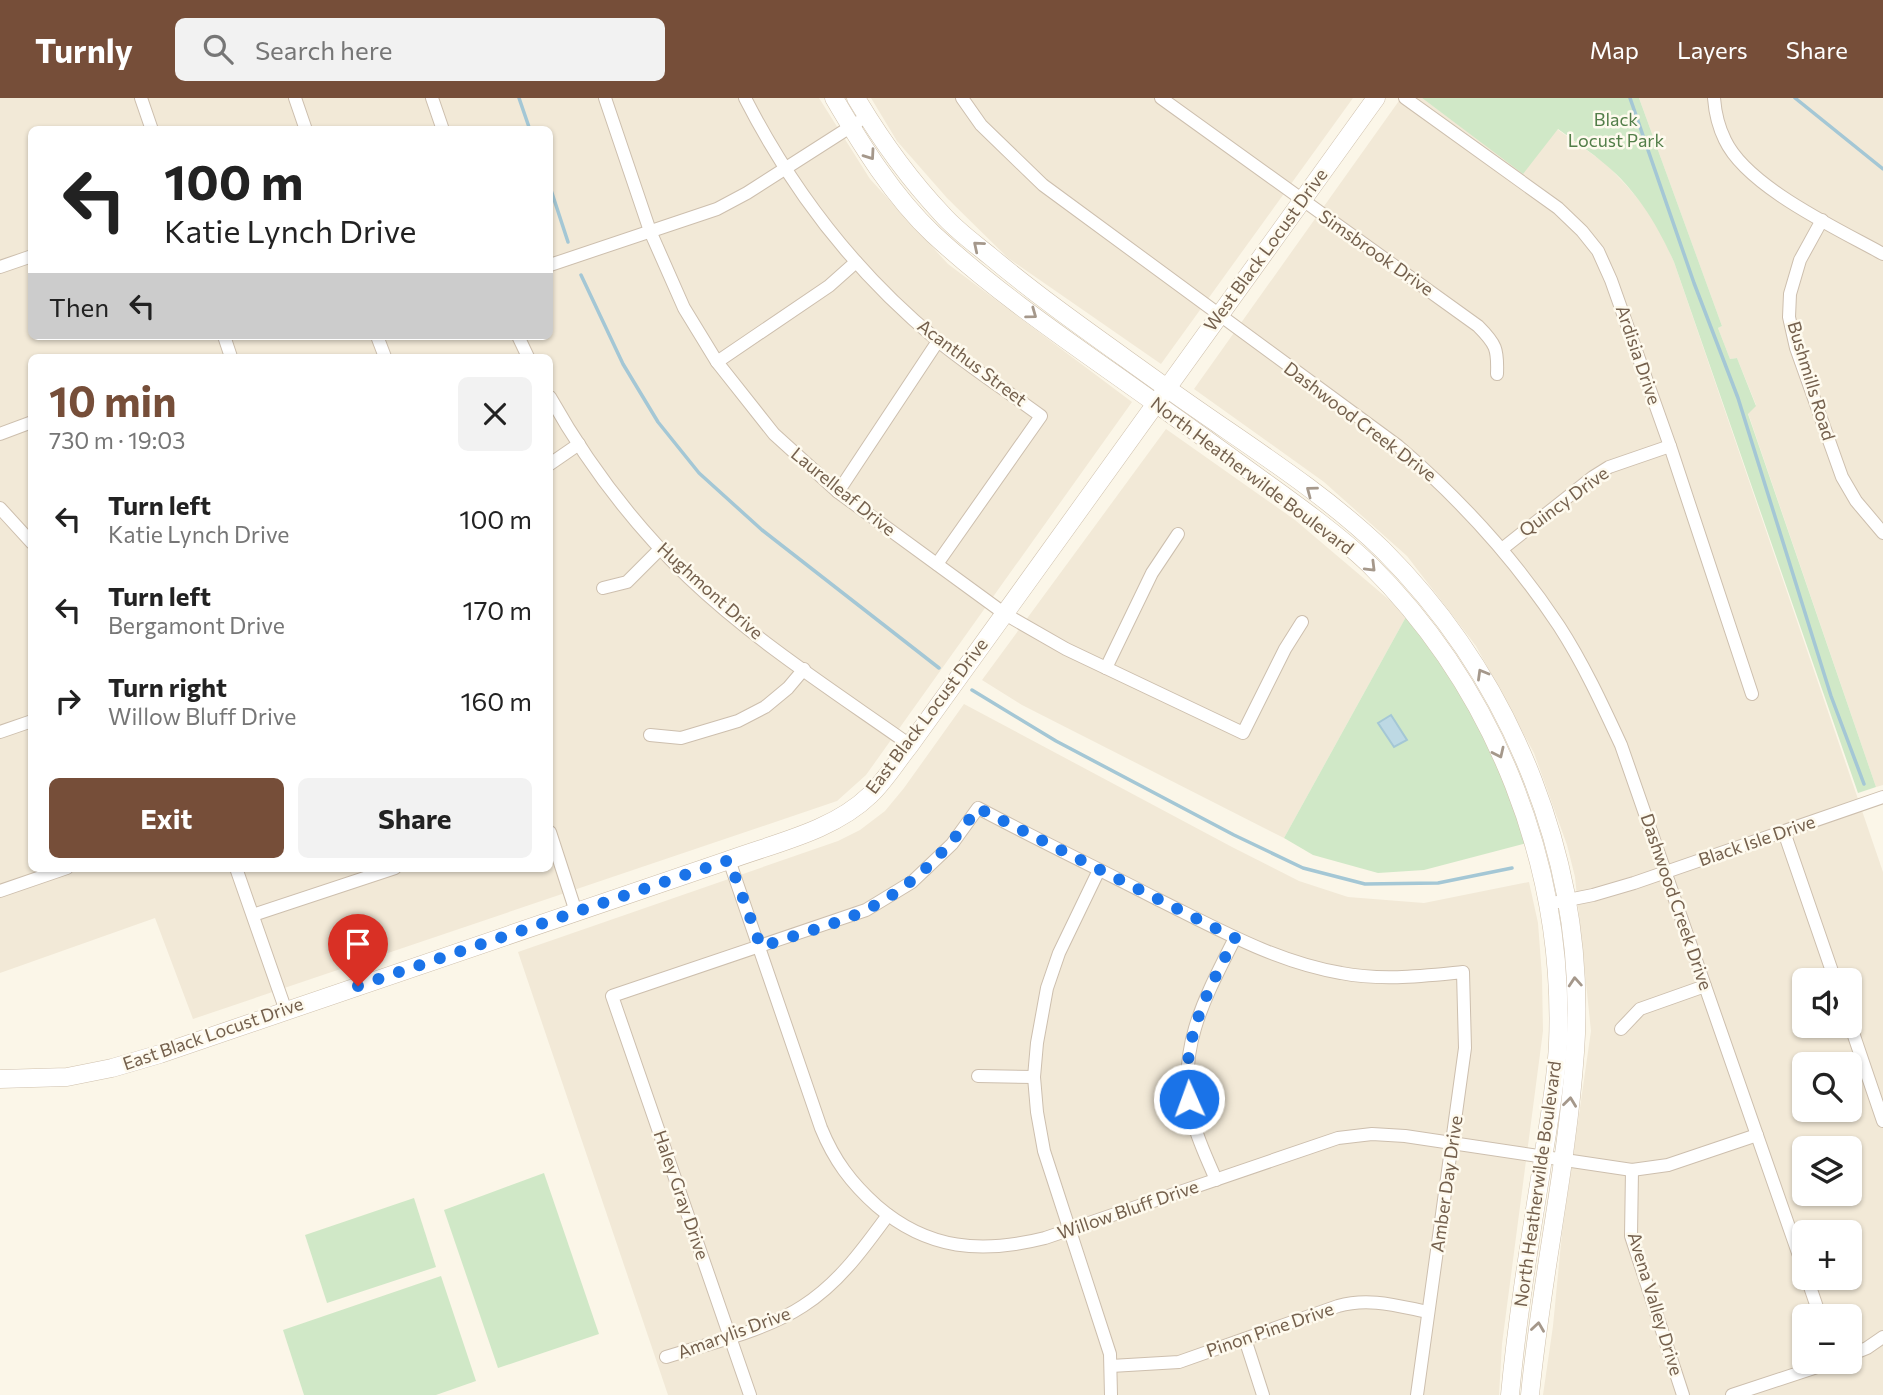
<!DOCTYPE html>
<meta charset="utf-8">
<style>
body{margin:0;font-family:Commissioner,sans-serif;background:#f2f2f2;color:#222;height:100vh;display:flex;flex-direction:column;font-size:26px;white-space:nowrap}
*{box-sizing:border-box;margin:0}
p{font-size:23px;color:#767676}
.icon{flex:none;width:38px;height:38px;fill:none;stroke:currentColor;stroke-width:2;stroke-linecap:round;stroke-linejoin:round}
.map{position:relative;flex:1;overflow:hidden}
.drawer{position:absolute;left:28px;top:256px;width:525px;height:518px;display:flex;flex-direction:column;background:#fff;border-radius:10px;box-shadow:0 2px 5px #0004}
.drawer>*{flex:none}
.top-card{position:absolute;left:28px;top:28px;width:525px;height:214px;border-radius:10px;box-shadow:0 2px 5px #0004;background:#fff;color:#222;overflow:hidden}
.fabs{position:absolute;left:1792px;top:870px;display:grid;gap:14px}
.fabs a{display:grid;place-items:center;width:70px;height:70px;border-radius:10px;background:#fff;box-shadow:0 2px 5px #0004;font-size:35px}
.pin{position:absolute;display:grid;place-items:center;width:60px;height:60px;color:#fff;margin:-72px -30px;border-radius:50% 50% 50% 0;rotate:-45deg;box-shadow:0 0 7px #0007}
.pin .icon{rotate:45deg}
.me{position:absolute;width:77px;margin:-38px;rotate:358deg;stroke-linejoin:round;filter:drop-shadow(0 0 5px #0008)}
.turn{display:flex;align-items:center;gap:24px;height:147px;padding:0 21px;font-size:32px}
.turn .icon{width:91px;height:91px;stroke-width:2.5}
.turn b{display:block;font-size:49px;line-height:60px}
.then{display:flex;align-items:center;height:66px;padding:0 21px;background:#0003;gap:14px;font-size:26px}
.round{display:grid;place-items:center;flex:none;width:74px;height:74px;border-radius:10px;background:#f2f2f2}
.headline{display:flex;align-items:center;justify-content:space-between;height:119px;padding:0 21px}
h1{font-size:42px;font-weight:700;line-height:52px;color:#764e39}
.cta{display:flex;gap:14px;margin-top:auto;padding:14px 21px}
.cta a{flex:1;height:80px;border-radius:10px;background:#764e39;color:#fff;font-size:28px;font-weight:700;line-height:80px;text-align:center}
.cta a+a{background:#f2f2f2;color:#222}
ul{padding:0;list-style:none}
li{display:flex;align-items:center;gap:21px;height:91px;padding:0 21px}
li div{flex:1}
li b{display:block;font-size:26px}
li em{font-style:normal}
header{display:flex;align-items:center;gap:42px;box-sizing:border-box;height:98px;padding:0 35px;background:#764e39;color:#fff}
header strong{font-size:33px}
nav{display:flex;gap:38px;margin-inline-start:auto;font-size:24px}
.search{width:490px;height:63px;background:#f2f2f2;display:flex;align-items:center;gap:18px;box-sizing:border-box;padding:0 24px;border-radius:10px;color:#767676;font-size:26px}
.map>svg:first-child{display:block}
.residential{fill:#f2e9d7;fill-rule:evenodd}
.green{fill:#d0e8c7}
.water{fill:#bdd9e4;stroke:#a4c7d5;stroke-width:2}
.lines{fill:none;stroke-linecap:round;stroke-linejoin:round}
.stream{stroke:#a4c7d5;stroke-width:3.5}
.street-casing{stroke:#cdbfae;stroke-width:14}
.secondary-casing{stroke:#cfc0ac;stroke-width:19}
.street{stroke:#fff;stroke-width:12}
.secondary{stroke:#fff;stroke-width:18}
.oneway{stroke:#a5988b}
.route{stroke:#1a73e8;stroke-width:12;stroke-dasharray:0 21.6}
.labels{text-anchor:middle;stroke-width:5;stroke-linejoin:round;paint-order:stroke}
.park-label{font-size:18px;fill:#527e49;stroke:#fefaee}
.street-label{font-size:18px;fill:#74604d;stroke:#fefaee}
</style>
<header>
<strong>Turnly</strong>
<div class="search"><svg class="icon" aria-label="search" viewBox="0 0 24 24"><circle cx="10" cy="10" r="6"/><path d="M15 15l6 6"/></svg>Search here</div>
<nav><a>Map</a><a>Layers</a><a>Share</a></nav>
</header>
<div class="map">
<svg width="1883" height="1297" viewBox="0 0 1883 1297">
<rect width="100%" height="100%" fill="#fbf6e8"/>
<g class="residential">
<path d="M 0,0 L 819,0 L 870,81 L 948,166 L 1132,304 L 866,677 L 837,703 L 193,921 L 155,820 L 0,875 ZM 32,32 L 550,32 L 550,238 L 32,238 ZM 32,259 L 550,259 L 550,770 L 32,770 Z"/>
<path d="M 871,0 L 1353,0 L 1161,266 L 1008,160 L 947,100 L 897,43 Z"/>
<path d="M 1401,0 L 1422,0 L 1523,75 L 1557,31 L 1606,66 L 1626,87 L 1645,109 L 1662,137 L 1674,164 L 1883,774 L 1883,1297 L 1543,1297 L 1553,1228 L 1562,1135 L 1591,933 L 1575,779 L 1567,747 L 1534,655 L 1476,548 L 1407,458 L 1324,384 L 1194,291 ZM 1804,882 L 1850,882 L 1850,928 L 1804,928 ZM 1804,966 L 1850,966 L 1850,1012 L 1804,1012 ZM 1804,1050 L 1850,1050 L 1850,1096 L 1804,1096 ZM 1804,1134 L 1850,1134 L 1850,1180 L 1804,1180 ZM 1804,1218 L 1850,1218 L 1850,1264 L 1804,1264 Z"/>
<path d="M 1639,0 L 1883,0 L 1883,687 L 1876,689 L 1748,315 L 1756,307 L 1737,260 L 1730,261 L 1718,230 L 1722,228 Z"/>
<path d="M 1166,331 L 1295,422 L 1407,517 L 1284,740 L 1022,607 L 982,582 Z"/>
<path d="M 964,606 L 1232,749 L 1299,783 L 1348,799 L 1424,805 L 1529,784 L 1538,825 L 1542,878 L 1543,933 L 1502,1246 L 1499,1297 L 668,1297 L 518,854 L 838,743 L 860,732 L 885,713 L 904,690 Z"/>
</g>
<g class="green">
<path d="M 1422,0 L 1639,0 L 1722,228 L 1718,230 L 1730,261 L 1737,260 L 1756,308 L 1748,316 L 1876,689 L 1858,695 L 1674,164 C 1658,128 1637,93 1606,67 C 1591,54 1574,43 1558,31 L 1523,76 Z"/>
<path d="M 1407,517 L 1432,550 L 1484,634 L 1527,745 L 1424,772 L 1378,775 L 1313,757 L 1284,740 Z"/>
<path d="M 544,1075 L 599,1236 L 498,1270 L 444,1112 Z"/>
<path d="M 414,1100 L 436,1169 L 327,1205 L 305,1137 Z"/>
<path d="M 441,1178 L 476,1283 L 436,1297 L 304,1297 L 283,1232 Z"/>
</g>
<path class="water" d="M 1391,617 L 1407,642 L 1394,649 L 1378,625 Z"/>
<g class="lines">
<g class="stream">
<path d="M 519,0 L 530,32"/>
<path d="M 1630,0 L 1694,185 L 1738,300 L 1831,598 L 1864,686"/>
<path d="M 1795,0 L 1883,71"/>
<path d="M 550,89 L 568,144"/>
<path d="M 581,177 L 623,266 L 658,324 L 699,375 L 762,432 L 939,570"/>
<path d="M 972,592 L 1056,643 L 1234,737 L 1303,770 L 1365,786 L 1438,785 L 1512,770"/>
</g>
<defs>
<g id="street">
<path d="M 141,0 L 152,32"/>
<path d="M 295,0 L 306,32"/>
<path d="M 432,0 L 443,32"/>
<path d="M 605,0 L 650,133 L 684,210 L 717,264 L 774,336 L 838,394 L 1005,516 L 1066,551 L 1243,635 L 1285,551 L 1302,524"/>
<path d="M 745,0 C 792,92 857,176 937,242 C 970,269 1007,293 1041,318 L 937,466"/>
<path d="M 962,0 L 981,27 L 1043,87 L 1398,348 C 1460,401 1514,460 1559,528 C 1583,565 1602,606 1621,647 L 1804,1172"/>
<path d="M 1161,0 L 1478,228 C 1496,246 1498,251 1497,276"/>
<path d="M 1405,0 L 1558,110 L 1582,133 L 1598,153 L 1611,182 L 1670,348 L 1752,596"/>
<path d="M 1714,0 C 1715,13 1719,30 1725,42 C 1747,89 1838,131 1883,156"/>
<path d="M 1822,122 L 1800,162 L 1790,196 L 1789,219 L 1796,250 L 1842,379 L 1856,403 L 1883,435"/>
<path d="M 550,167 L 717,111 L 747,95 L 858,24"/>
<path d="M 0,169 L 32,158"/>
<path d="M 224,238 L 231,259"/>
<path d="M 377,238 L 385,259"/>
<path d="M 518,238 L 528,259"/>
<path d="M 717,264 L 829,188 L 856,164"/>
<path d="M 550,299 C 587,365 634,427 689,480 C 755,543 835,594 910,647"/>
<path d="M 0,336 L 32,324"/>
<path d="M 550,366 L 579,346"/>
<path d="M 838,394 L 938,243"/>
<path d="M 0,410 L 32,445"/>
<path d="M 1502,451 L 1593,379 L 1609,369 L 1670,348"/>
<path d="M 603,490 L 627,484 L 660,451"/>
<path d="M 1106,570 L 1152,475 L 1178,436"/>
<path d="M 0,634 L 32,623"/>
<path d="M 650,637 L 681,640 L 738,623 L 765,609 L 788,590 L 804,571"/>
<path d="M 550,734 L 576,814"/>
<path d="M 1784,734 L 1835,882"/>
<path d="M 729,762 L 821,1030 C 834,1062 851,1085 877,1108 C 928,1152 982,1156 1045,1140 L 1338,1040 L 1372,1036 L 1405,1038 L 1632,1072 L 1668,1067 L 1757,1037"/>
<path d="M 236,770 L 286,913"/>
<path d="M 1099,772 L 1059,855 L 1047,890 L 1037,945 L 1034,979 L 1037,1014 L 1044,1053 L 1110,1256 L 1111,1297"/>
<path d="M 0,793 L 67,770"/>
<path d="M 1548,806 L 1593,797 L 1634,785 L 1883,699"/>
<path d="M 253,817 L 395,770"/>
<path d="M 1850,926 L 1883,1023"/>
<path d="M 1621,931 L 1640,911 L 1705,888"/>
<path d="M 978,978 L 1034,979"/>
<path d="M 1632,1072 L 1631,1138 L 1683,1297"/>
<path d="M 1216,1082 C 1207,1060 1196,1039 1191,1015 C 1177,948 1206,898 1235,840"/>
<path d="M 1807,1180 L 1820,1218"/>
<path d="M 1245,1241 L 1263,1297"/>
<path d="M 1850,1257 L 1867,1250 L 1883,1239"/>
<path d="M 666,1259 C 710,1245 765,1233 803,1208 C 839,1185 863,1151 888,1117"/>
<path d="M 1111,1268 L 1179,1264 L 1338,1208 C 1369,1199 1398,1208 1428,1214"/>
<path d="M 750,1297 L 612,898 L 866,812 L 912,784 L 952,746 L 978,710 C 1038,742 1099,771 1159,802 C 1218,831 1276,864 1341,875 C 1382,883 1422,878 1463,874 L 1465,950 L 1417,1297"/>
<path d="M 1732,1297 L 1832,1264"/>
</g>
<g id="secondary">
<path d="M 834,0 C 862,48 893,98 933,136 C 1000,198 1077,249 1151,302 C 1188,328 1225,355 1262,382 C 1298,408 1336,435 1369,466 C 1496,592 1565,768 1558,946 C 1556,989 1547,1031 1541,1074 C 1529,1148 1517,1222 1510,1297"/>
<path d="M 856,0 C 881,42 909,81 942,116 C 956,132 974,145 990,158 C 1046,205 1106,246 1164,288 C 1237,341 1318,389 1383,452 C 1514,583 1588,768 1575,954 C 1567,1069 1541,1182 1530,1297"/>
<path d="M 0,981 L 67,979 L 112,970 L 160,956 L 729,762 C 775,745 833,733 870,697 C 885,683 897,663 910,647 L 1376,0"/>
</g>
</defs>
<use href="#street" class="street-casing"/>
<use href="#secondary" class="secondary-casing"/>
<use href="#street" class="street"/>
<use href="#secondary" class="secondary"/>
</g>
<defs><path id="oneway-chevron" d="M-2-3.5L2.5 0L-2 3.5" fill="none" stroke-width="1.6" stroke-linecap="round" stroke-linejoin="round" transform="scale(1.75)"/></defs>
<g class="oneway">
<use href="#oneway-chevron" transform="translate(870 57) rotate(55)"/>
<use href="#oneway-chevron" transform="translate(978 148) rotate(-140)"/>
<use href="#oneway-chevron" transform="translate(1032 216) rotate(36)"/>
<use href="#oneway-chevron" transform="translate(1311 393) rotate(-143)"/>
<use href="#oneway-chevron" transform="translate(1371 469) rotate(45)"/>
<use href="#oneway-chevron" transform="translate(1482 576) rotate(-120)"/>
<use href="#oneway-chevron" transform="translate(1499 655) rotate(65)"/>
<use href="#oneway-chevron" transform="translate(1575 884) rotate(-94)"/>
<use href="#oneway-chevron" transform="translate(1570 1004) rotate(-83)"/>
<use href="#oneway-chevron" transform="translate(1538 1229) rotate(-82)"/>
</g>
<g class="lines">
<path class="route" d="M 358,888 L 729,762 L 761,849 C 796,836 834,828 868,811 C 915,787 947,752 978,710 L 1235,840 C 1209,891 1180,942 1189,1001"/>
</g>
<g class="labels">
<g class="park-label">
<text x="1616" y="28">Black<tspan x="1616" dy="21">Locust Park</tspan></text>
</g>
<g class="street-label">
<text transform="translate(1266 152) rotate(-54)" y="6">West Black Locust Drive</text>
<text transform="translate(1376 155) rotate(35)" y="6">Simsbrook Drive</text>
<text transform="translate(1638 257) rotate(71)" y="6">Ardisia Drive</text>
<text transform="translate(972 265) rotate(37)" y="6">Acanthus Street</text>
<text transform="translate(1811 283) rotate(73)" y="6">Bushmills Road</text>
<text transform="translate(1360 324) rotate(37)" y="6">Dashwood Creek Drive</text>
<text transform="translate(1252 378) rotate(37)" y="6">North Heatherwilde Boulevard</text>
<text transform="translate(843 394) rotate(39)" y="6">Laurelleaf Drive</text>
<text transform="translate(1564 404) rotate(-36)" y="6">Quincy Drive</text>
<text transform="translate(710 493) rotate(42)" y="6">Hughmont Drive</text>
<text transform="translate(927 618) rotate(-53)" y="6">East Black Locust Drive</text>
<text transform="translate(1757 743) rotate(-19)" y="6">Black Isle Drive</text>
<text transform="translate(1676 804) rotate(71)" y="6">Dashwood Creek Drive</text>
<text transform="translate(213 936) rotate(-19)" y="6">East Black Locust Drive</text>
<text transform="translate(1447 1086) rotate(-82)" y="6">Amber Day Drive</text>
<text transform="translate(1538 1086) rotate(-82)" y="6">North Heatherwilde Boulevard</text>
<text transform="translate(681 1097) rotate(71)" y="6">Haley Gray Drive</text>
<text transform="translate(1128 1112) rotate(-19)" y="6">Willow Bluff Drive</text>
<text transform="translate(1655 1206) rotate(73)" y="6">Avena Valley Drive</text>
<text transform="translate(1270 1232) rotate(-19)" y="6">Pinon Pine Drive</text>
<text transform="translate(734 1235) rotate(-20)" y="6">Amarylis Drive</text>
</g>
</g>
</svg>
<div class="fabs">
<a><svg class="icon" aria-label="sound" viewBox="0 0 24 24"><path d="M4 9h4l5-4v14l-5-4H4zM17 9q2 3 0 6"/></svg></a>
<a><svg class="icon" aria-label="search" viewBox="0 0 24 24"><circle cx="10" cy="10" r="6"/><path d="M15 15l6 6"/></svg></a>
<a><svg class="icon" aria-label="layers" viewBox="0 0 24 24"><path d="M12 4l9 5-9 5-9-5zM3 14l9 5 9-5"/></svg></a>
<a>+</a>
<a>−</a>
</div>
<div class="pin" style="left:358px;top:888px;background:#d93025"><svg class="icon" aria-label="arrive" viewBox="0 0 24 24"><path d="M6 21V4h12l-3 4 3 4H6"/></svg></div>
<svg class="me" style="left:1189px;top:1001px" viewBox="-20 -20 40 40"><circle r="17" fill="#1a73e8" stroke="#fff" stroke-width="3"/><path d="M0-11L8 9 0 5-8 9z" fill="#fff"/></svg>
<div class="top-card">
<div class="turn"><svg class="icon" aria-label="left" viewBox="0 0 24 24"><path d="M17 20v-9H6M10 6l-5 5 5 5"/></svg><div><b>100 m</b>Katie Lynch Drive</div></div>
<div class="then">Then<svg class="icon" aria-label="left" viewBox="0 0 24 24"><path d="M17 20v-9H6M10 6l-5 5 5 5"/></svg></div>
</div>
<section class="drawer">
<div class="headline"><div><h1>10 min</h1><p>730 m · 19:03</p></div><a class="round"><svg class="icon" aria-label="close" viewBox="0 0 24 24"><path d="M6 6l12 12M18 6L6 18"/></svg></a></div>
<ul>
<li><svg class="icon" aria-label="left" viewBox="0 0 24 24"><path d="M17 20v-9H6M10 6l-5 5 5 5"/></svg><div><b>Turn left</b><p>Katie Lynch Drive</p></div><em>100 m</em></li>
<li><svg class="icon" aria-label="left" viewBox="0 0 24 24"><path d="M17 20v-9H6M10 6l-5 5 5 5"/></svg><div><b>Turn left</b><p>Bergamont Drive</p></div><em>170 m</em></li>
<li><svg class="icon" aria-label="right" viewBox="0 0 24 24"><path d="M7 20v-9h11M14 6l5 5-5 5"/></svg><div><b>Turn right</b><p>Willow Bluff Drive</p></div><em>160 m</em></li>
</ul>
<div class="cta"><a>Exit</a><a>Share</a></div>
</section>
</div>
